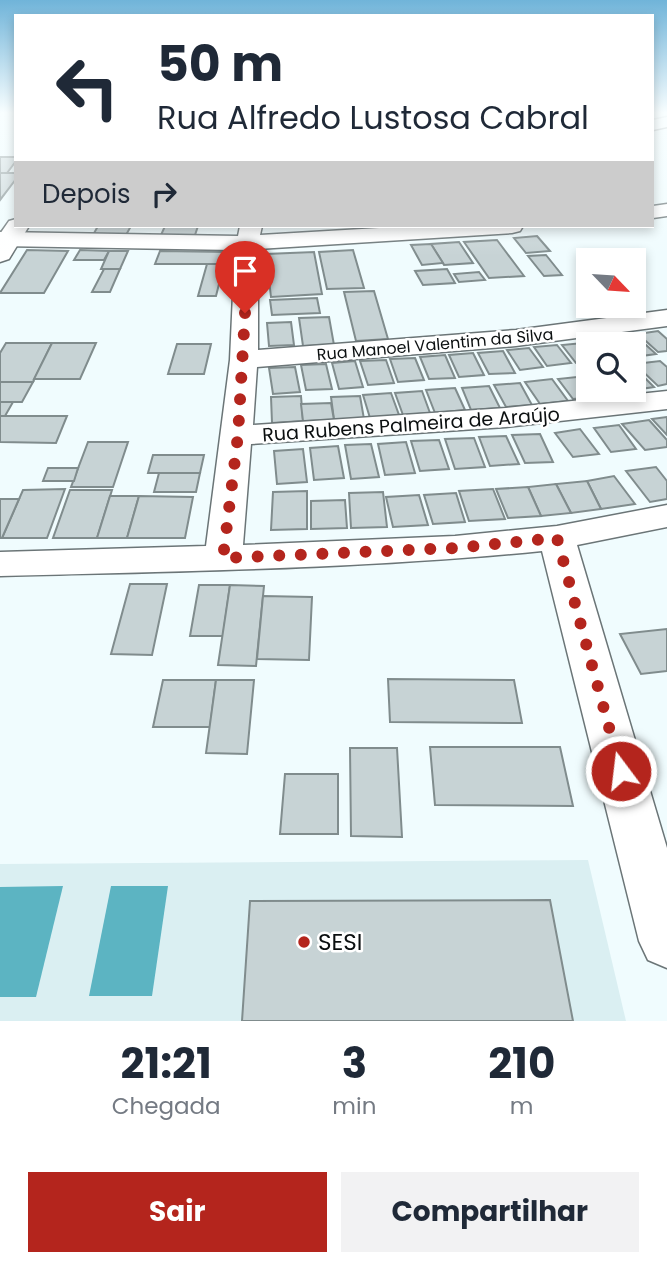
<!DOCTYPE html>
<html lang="pt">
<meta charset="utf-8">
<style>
body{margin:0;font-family:Poppins,sans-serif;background:#f2f2f3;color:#1f2937;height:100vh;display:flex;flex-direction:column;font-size:26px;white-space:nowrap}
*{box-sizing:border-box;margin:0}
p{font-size:23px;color:#747a83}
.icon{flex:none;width:38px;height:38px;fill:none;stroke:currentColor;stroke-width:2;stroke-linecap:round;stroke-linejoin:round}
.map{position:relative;height:1021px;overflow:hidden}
.drawer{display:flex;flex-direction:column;background:#fff;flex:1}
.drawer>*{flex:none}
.top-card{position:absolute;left:14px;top:14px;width:640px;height:214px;border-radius:0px;box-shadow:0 4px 10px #0003;background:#fff;color:#1f2937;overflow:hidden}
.needle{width:46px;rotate:115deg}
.controls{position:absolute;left:576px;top:248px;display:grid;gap:14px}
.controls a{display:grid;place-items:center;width:70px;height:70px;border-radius:0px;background:#fff;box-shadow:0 4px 10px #0003;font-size:35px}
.pin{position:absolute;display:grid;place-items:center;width:60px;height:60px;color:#fff;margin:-72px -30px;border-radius:50% 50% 50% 0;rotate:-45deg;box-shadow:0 0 7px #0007}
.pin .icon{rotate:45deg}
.me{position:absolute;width:77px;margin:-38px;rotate:345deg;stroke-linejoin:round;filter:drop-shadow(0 0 5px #0008)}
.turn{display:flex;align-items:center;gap:24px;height:147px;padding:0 28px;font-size:32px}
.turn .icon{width:91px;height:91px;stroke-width:2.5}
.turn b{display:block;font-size:49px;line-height:60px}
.then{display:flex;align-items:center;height:66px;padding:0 28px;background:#0003;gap:14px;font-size:26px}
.eta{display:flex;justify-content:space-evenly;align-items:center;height:119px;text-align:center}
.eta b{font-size:42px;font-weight:700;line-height:49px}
.action{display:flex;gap:14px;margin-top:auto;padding:14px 28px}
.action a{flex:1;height:80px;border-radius:0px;background:#b4251d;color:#fff;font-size:28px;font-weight:700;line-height:80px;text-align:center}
.action a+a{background:#f2f2f3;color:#1f2937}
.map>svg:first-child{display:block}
.built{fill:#daeff2}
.water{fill:#5cb4c2}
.building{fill:#c7d3d5;stroke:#808c8d;stroke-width:2}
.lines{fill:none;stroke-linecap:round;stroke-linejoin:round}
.minor-casing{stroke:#6b7577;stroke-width:3}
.major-casing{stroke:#6b7577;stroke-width:3}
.minor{fill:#fff;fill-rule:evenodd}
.major{fill:#fff;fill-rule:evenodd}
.route{stroke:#b4251d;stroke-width:12;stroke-dasharray:0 21.6}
.poi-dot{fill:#b4251d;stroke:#fff;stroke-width:2.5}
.labels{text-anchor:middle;stroke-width:5;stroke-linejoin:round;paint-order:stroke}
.far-street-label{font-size:16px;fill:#0b0f10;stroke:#fff}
.street-label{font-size:19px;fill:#0b0f10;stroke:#fff}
.near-poi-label{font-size:23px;fill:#0b0f10;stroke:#fff;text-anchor:start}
</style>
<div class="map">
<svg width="667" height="1021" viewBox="0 0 667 1021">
<rect width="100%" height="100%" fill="#f0fcfe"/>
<path class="built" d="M 588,860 L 626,1021 L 0,1021 L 0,864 Z"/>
<g class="water">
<path d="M 63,886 L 36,997 L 0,997 L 0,887 Z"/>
<path d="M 111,886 L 168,886 L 152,996 L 89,996 Z"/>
</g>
<g class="building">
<path d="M 0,157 L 16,157 L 16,161 L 7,173 L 0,173 Z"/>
<path d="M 0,173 L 16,173 L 16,179 L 0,200 Z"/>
<path d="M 98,226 L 131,226 L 126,235 L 93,235 Z"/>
<path d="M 165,226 L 198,226 L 195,235 L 161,235 Z"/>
<path d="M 537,236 L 550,251 L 526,253 L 514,238 Z"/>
<path d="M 497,240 L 524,276 L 489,278 L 464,242 Z"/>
<path d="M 459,242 L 473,263 L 444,265 L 431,244 Z"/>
<path d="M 431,244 L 443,263 L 422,265 L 411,245 Z"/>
<path d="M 27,250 L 68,251 L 44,293 L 0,293 Z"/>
<path d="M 80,250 L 109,251 L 104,260 L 74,260 Z"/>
<path d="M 353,250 L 364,288 L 327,289 L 319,252 Z"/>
<path d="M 109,251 L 128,251 L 120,269 L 101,269 Z"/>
<path d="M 160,251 L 227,252 L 224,264 L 155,264 Z"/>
<path d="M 314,252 L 322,294 L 271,297 L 266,254 Z"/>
<path d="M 546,255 L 562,275 L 544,276 L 528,256 Z"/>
<path d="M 207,264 L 224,264 L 216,296 L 198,296 Z"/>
<path d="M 104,269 L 120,269 L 110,292 L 92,292 Z"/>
<path d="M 447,269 L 455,283 L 423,285 L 415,271 Z"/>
<path d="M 479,272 L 485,280 L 459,282 L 454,274 Z"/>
<path d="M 374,291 L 388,339 L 356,341 L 344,292 Z"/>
<path d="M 317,298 L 320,313 L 272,315 L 270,300 Z"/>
<path d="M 329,317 L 334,345 L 303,346 L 299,318 Z"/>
<path d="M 291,322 L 294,345 L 269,346 L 267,323 Z"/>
<path d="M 658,331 L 667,339 L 667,351 L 658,352 L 638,334 Z"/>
<path d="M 634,334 L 656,354 L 634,357 L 634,345 L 620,345 L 612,337 Z"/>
<path d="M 609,338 L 616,345 L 589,345 L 585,341 Z"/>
<path d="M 6,343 L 52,343 L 33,382 L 0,382 L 0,353 Z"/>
<path d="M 52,343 L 96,343 L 80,379 L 34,379 Z"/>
<path d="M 583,343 L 588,349 L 588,362 L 576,363 L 562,345 Z"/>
<path d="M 177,344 L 211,344 L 204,374 L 168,374 Z"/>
<path d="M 557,345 L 571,363 L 547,366 L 534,347 Z"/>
<path d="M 529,348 L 543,367 L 520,370 L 507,350 Z"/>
<path d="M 503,351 L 515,373 L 489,374 L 478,353 Z"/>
<path d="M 473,353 L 484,375 L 459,377 L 449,355 Z"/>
<path d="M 445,355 L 455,378 L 429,379 L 420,357 Z"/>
<path d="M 415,358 L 424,380 L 398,382 L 390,359 Z"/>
<path d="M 386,360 L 394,383 L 368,385 L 360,361 Z"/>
<path d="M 355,361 L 363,387 L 339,389 L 332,363 Z"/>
<path d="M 660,361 L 667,367 L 667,384 L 658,386 L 635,364 Z"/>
<path d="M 326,364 L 332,389 L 306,390 L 301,365 Z"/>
<path d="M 295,367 L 300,392 L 273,394 L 269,368 Z"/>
<path d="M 634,368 L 635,368 L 654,387 L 634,390 Z"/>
<path d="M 586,376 L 588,390 L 597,390 L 601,396 L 573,399 L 558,379 Z"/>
<path d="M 552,379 L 568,401 L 540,404 L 525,382 Z"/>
<path d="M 0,382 L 33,382 L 22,402 L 0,402 Z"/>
<path d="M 520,383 L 532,405 L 506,407 L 494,385 Z"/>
<path d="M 489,386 L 500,408 L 471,410 L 462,388 Z"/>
<path d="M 455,388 L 465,410 L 435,413 L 426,390 Z"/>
<path d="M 422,391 L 430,413 L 403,415 L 395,393 Z"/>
<path d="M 391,393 L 399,415 L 370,418 L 363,395 Z"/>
<path d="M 301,396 L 303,421 L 272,423 L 271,397 Z"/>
<path d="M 360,396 L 364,419 L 334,420 L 331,397 Z"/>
<path d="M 0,402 L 13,402 L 5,416 L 0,416 Z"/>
<path d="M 331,403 L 334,420 L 303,421 L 301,404 Z"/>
<path d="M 0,416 L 67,416 L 56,443 L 0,442 Z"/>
<path d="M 667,417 L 667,435 L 652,419 Z"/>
<path d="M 649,420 L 667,440 L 667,447 L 645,450 L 622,424 Z"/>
<path d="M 619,425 L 636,449 L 611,452 L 594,428 Z"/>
<path d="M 580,429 L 599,454 L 573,457 L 555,433 Z"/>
<path d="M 540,434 L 553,462 L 525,463 L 512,435 Z"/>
<path d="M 506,436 L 519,464 L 490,466 L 479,437 Z"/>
<path d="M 474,438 L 485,467 L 455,469 L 445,439 Z"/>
<path d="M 439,440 L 449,469 L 420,471 L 411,441 Z"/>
<path d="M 88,442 L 128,442 L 113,487 L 71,487 Z"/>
<path d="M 406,442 L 415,473 L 385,475 L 378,444 Z"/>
<path d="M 371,444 L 379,477 L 351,479 L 345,445 Z"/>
<path d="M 338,446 L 344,478 L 314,480 L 310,448 Z"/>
<path d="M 303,449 L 307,482 L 277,484 L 274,451 Z"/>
<path d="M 153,455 L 204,455 L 200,473 L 148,473 Z"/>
<path d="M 656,467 L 667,481 L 667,499 L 650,502 L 626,471 Z"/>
<path d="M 48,468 L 78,468 L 74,481 L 43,481 Z"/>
<path d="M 159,473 L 200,473 L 196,492 L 154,492 Z"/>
<path d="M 614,476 L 635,504 L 601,509 L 587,481 Z"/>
<path d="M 587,481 L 601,509 L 571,513 L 556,484 Z"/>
<path d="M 556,484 L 571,513 L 541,516 L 528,487 Z"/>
<path d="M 528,487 L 541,516 L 508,518 L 496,489 Z"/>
<path d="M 65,489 L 47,538 L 2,538 L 23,490 Z"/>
<path d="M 493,489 L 505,519 L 469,521 L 459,491 Z"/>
<path d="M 70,490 L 112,490 L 97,538 L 53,538 Z"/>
<path d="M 307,491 L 307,529 L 271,530 L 273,492 Z"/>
<path d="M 383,492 L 387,527 L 351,528 L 349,493 Z"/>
<path d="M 456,493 L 465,522 L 433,524 L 424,495 Z"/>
<path d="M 419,495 L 428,525 L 393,527 L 386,497 Z"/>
<path d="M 110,496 L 139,496 L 127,538 L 97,538 Z"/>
<path d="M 139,496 L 193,497 L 185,538 L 127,538 Z"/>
<path d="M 0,499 L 19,499 L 2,538 L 0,538 Z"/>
<path d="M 345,500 L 347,528 L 311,529 L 311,501 Z"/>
<path d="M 130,584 L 167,584 L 152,655 L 111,654 Z"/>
<path d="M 199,585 L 230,585 L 223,636 L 190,636 Z"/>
<path d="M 230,585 L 264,586 L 256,666 L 218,665 Z"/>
<path d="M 263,596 L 312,597 L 309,660 L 257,659 Z"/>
<path d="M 667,629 L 667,671 L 641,674 L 620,634 Z"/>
<path d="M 388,679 L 514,680 L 522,723 L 390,722 Z"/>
<path d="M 163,680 L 216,680 L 210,727 L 153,727 Z"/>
<path d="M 216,680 L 254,680 L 247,754 L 206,753 Z"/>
<path d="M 430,747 L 560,747 L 573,806 L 435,805 Z"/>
<path d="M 350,748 L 397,748 L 402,837 L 351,836 Z"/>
<path d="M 285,774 L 338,774 L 338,834 L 280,834 Z"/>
<path d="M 550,900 L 573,1021 L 242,1021 L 250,901 Z"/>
</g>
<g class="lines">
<defs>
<g id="minor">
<path d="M 667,117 L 667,127 L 653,130 L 653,120 Z"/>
<path d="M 667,204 L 667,216 L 653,218 L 653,206 Z"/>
<path d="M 240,226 L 262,226 L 260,235 L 413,226 L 523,226 L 520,231 L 512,233 L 258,249 L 258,350 L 516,330 L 667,310 L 667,326 L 516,346 L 257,367 L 253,425 L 506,408 L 667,391 L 667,409 L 506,427 L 251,444 L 243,545 L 455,536 L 557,526 L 667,505 L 667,527 L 577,545 L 667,848 L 667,968 L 648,960 L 639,941 L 542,551 C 362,569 181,571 0,576 L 0,552 L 206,546 L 230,360 L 235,250 L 0,246 L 0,232 L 238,236 Z"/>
</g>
<path id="major" d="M 16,219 L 16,226 L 29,226 L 9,259 L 0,262 L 0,234 L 9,221 Z"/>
</defs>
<use href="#minor" class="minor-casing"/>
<use href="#major" class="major-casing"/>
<use href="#minor" class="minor"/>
<use href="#major" class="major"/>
</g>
<linearGradient id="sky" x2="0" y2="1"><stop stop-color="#70b4d9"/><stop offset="0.44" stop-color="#f8feff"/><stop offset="1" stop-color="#f8feff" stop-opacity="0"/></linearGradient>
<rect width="667" height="256" fill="url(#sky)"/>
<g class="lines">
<path class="route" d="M 245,313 L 238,435 L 223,558 L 455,548 L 557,538 L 621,771"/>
</g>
<circle class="poi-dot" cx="304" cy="942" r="7"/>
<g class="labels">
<g class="far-street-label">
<text transform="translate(435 344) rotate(-5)" y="6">Rua Manoel Valentim da Silva</text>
</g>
<g class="street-label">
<text transform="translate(411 424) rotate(-4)" y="7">Rua Rubens Palmeira de Araújo</text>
</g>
<g class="near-poi-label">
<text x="318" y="950">SESI</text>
</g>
</g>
</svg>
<div class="controls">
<a><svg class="needle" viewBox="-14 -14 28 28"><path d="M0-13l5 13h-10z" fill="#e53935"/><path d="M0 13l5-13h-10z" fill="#747a83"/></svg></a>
<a><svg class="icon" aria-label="search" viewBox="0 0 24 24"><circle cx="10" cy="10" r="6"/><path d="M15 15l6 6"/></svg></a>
</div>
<div class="pin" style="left:245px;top:313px;background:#d93025"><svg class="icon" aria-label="arrive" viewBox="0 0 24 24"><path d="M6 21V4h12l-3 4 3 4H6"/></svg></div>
<svg class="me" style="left:621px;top:771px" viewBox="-20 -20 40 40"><circle r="17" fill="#b4251d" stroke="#fff" stroke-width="3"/><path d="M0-11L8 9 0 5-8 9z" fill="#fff"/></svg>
<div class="top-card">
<div class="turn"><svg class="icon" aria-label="left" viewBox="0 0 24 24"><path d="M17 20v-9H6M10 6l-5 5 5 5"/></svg><div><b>50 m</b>Rua Alfredo Lustosa Cabral</div></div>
<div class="then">Depois<svg class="icon" aria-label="right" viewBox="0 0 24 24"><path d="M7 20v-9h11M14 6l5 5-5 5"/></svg></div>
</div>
</div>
<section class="drawer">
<div class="eta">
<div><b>21:21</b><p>Chegada</p></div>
<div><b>3</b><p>min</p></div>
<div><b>210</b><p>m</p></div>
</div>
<div class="action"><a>Sair</a><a>Compartilhar</a></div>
</section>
